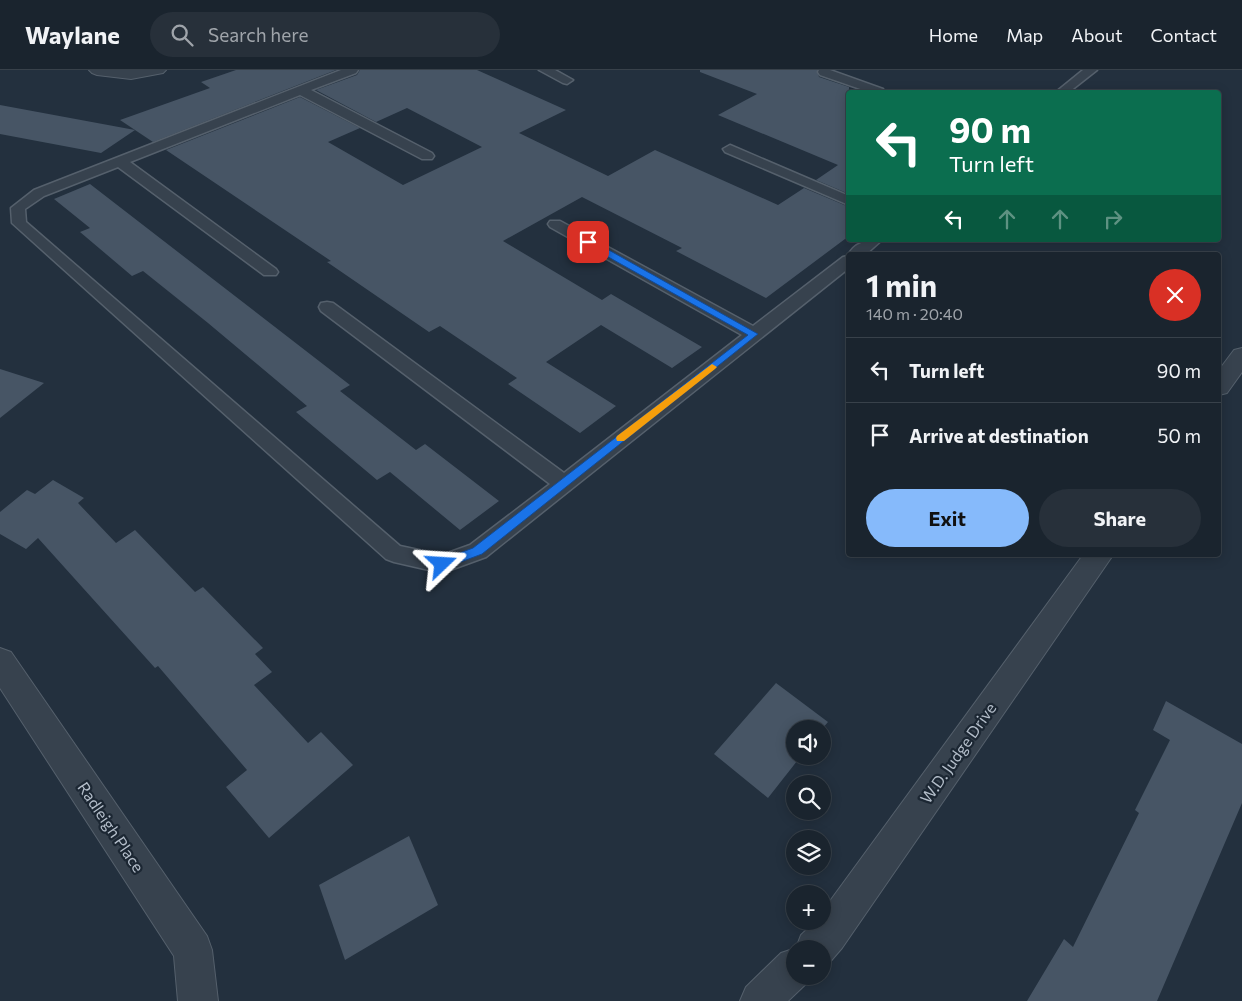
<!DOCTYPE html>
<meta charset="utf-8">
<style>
body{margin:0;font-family:Commissioner,sans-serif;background:#27303a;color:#f1f3f6;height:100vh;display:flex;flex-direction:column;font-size:19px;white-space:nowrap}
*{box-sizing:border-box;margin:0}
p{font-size:16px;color:#9fa4aa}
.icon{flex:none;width:28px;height:28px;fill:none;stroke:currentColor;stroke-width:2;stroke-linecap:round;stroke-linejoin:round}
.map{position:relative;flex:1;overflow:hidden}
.side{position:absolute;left:846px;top:182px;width:375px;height:305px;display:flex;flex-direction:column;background:#1a242e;border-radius:5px;box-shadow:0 2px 12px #0003,0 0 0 1px #38414a}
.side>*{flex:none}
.guide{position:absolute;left:846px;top:20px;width:375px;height:152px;border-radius:5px;box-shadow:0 2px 12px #0003,0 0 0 1px #38414a;background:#0b6e4f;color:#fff;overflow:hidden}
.controls{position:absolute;left:786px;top:650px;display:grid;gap:10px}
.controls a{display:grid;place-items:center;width:45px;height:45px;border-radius:50%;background:#1a242e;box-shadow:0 2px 12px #0003,0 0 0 1px #38414a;font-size:25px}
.pin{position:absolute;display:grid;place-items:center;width:42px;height:42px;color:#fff;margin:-21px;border-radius:10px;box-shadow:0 2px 8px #0006}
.me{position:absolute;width:55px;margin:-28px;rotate:70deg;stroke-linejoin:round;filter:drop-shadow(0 0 4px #0008)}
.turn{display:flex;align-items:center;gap:18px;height:105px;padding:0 20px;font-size:22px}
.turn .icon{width:65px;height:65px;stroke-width:2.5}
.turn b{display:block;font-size:35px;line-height:42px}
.lanes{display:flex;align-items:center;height:48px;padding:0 20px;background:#0003;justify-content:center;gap:25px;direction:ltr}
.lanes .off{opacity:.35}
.round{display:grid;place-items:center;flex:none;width:52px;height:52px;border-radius:26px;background:#27303a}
.overview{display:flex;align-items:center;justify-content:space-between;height:85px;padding:0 20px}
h1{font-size:30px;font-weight:700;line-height:38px}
.cta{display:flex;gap:10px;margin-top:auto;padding:10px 20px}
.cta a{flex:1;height:58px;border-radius:30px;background:#86bafb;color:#111;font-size:20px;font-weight:700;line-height:58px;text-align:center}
.cta a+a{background:#27303a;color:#f1f3f6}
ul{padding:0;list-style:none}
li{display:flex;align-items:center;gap:15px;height:65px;padding:0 20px;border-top:1px solid #38414a}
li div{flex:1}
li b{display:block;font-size:19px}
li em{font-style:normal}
header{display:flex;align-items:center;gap:30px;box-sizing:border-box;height:70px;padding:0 25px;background:#1a242e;border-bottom:1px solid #38414a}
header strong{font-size:24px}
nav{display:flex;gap:28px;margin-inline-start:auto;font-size:18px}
.search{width:350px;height:45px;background:#27303a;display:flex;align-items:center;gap:12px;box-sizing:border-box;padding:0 18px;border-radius:28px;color:#9fa4aa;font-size:19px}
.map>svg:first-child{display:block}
.building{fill:#475565}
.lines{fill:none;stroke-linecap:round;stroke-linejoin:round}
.lane-casing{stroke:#55606c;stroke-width:3}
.street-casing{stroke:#55606c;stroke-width:2}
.lane{fill:#37424e;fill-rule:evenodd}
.street{fill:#37424e;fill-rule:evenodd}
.route{fill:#1a73e8;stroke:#114b97}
.slow{fill:#f59e0b}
.labels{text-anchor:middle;stroke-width:4.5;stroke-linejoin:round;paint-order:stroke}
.near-street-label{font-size:16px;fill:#b3bdc9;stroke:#1c2733}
</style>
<header>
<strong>Waylane</strong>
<div class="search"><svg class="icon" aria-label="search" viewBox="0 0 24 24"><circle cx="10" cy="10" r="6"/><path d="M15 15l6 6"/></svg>Search here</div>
<nav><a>Home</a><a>Map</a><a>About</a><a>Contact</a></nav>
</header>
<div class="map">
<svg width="1242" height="931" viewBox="0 0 1242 931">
<rect width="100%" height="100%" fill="#23303e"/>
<g class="building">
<path d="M 236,0 L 336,0 L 153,72 L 120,50 L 210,18 L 201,12 Z"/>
<path d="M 360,0 L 477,0 L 566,40 L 519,63 L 608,106 L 655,80 L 778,135 L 804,118 L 849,137 L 849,166 L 766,228 L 676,181 L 682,178 L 582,127 L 503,171 L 602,230 L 611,224 L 702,277 L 672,298 L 601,255 L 546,292 L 616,336 L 580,363 L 508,314 L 517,308 L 440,256 L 429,262 L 327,192 L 331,191 L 166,80 L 300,27 L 360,58 L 328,72 L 403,115 L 482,77 L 407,38 L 376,52 L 316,20 L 357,5 Z"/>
<path d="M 700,0 L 817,0 L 819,7 L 849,17 L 849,124 L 816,110 L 838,95 L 718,45 L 757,24 L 700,2 Z"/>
<path d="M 0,35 L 135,60 L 101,83 L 0,64 Z"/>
<path d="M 90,114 L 350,315 L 340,321 L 416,380 L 425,374 L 499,431 L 460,460 L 390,402 L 377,410 L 296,342 L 307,336 L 208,253 L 143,201 L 132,206 L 80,162 L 90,158 L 54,129 Z"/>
<path d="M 0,299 L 44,313 L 0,348 Z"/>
<path d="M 53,410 L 84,428 L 78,433 L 116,473 L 135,460 L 195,522 L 203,517 L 263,578 L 255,584 L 272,602 L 254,615 L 308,673 L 321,662 L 353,695 L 269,768 L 226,717 L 247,700 L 158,596 L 155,598 L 38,468 L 26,479 L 0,464 L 0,442 L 27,420 L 35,424 Z"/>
<path d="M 776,613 L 828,652 L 822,659 L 795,659 L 795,686 L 801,686 L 768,728 L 714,684 Z"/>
<path d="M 1166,631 L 1242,674 L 1242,733 L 1157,931 L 1027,931 L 1064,869 L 1073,877 L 1139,743 L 1135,740 L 1170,670 L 1153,660 Z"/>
<path d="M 409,766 L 438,835 L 345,890 L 319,815 Z"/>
</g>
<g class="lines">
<defs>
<g id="lane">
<path d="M 341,0 L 358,0 L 356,3 L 311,20 L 432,83 L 434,86 L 432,89 L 422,89 L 300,25 L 130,92 L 276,199 L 278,202 L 276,205 L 264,205 L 118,97 L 44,126 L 25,139 L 26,152 L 400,476 L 442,485 L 470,475 L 550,414 L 321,241 L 319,237 L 321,233 L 327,232 L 333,233 L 564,403 L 742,265 L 550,157 L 548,154 L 550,151 L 560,151 L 753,256 L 843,187 L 848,186 C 854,172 868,170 882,170 L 865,185 L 849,185 L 849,198 L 486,487 L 442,503 L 394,492 L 386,489 L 12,153 L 11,138 L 34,120 Z"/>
<path d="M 539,0 L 555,0 L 573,10 L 567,14 L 563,13 Z"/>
<path d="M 819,0 L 830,0 L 883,19 L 885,22 L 869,22 L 820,5 L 818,2 Z"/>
<path d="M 1083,0 L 1097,0 L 1069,22 L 1056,22 Z"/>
<path d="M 730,75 L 849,126 L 849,135 L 725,82 L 723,79 Z"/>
</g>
<g id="street">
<path d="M 89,0 L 166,0 L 163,3 L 131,9 L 97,5 L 92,3 Z"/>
<path d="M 1242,278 L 1242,302 L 1227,323 L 1219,325 L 1219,300 L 1234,280 Z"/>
<path d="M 1083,485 L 1113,485 L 842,878 L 829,893 L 822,895 L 822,879 L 795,879 L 795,906 L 811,906 L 809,911 L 788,931 L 740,931 L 746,917 L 781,883 L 796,878 L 801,865 L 816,851 L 822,851 L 822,842 Z"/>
<path d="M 0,578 L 11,582 L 207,866 L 212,880 L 218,931 L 178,931 L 174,886 L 0,618 Z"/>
</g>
</defs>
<use href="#lane" class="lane-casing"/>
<use href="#street" class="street-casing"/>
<use href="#lane" class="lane"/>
<use href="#street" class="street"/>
</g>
<path class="route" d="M 585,170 L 591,170 L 758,264 L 482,484 L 442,499 L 438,498 L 436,494 L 438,491 L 473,478 L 748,265 L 585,174 Z"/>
<path class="slow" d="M 712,294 L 717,297 L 715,299 L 624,371 L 617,371 L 616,368 L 617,366 Z"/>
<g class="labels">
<g class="near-street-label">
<text transform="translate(958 683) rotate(-55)" y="6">W.D. Judge Drive</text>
<text transform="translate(111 757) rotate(56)" y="6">Radleigh Place</text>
</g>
</g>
</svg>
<div class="controls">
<a><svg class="icon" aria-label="sound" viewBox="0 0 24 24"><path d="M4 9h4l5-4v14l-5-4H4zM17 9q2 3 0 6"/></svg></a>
<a><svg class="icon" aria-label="search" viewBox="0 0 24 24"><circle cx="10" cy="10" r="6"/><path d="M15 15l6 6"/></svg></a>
<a><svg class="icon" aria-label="layers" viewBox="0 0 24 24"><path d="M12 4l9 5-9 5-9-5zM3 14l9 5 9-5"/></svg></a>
<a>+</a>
<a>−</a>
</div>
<div class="pin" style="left:588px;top:172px;background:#d93025"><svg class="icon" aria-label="arrive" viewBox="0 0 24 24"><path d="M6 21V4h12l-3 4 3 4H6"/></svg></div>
<svg class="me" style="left:442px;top:494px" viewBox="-20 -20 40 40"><path d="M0-17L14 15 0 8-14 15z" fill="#1a73e8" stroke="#fff" stroke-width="4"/></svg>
<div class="guide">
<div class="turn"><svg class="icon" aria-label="left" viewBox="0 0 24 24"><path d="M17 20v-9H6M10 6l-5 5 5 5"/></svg><div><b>90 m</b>Turn left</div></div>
<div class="lanes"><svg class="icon" aria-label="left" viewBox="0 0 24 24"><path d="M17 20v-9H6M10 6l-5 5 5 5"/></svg><svg class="icon off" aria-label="ahead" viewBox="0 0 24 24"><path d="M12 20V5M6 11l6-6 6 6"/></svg><svg class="icon off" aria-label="ahead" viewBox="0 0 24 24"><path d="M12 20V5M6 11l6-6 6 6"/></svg><svg class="icon off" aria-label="right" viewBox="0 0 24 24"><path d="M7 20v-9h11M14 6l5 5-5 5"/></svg></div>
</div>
<section class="side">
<div class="overview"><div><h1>1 min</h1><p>140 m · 20:40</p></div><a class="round" style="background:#d93025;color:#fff"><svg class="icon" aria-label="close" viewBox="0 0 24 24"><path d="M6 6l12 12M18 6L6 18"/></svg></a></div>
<ul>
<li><svg class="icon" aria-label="left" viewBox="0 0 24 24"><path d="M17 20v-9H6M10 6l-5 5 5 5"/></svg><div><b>Turn left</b></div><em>90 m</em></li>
<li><svg class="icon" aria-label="arrive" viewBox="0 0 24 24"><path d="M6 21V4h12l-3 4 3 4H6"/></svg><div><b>Arrive at destination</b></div><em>50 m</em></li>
</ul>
<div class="cta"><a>Exit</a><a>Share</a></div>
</section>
</div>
